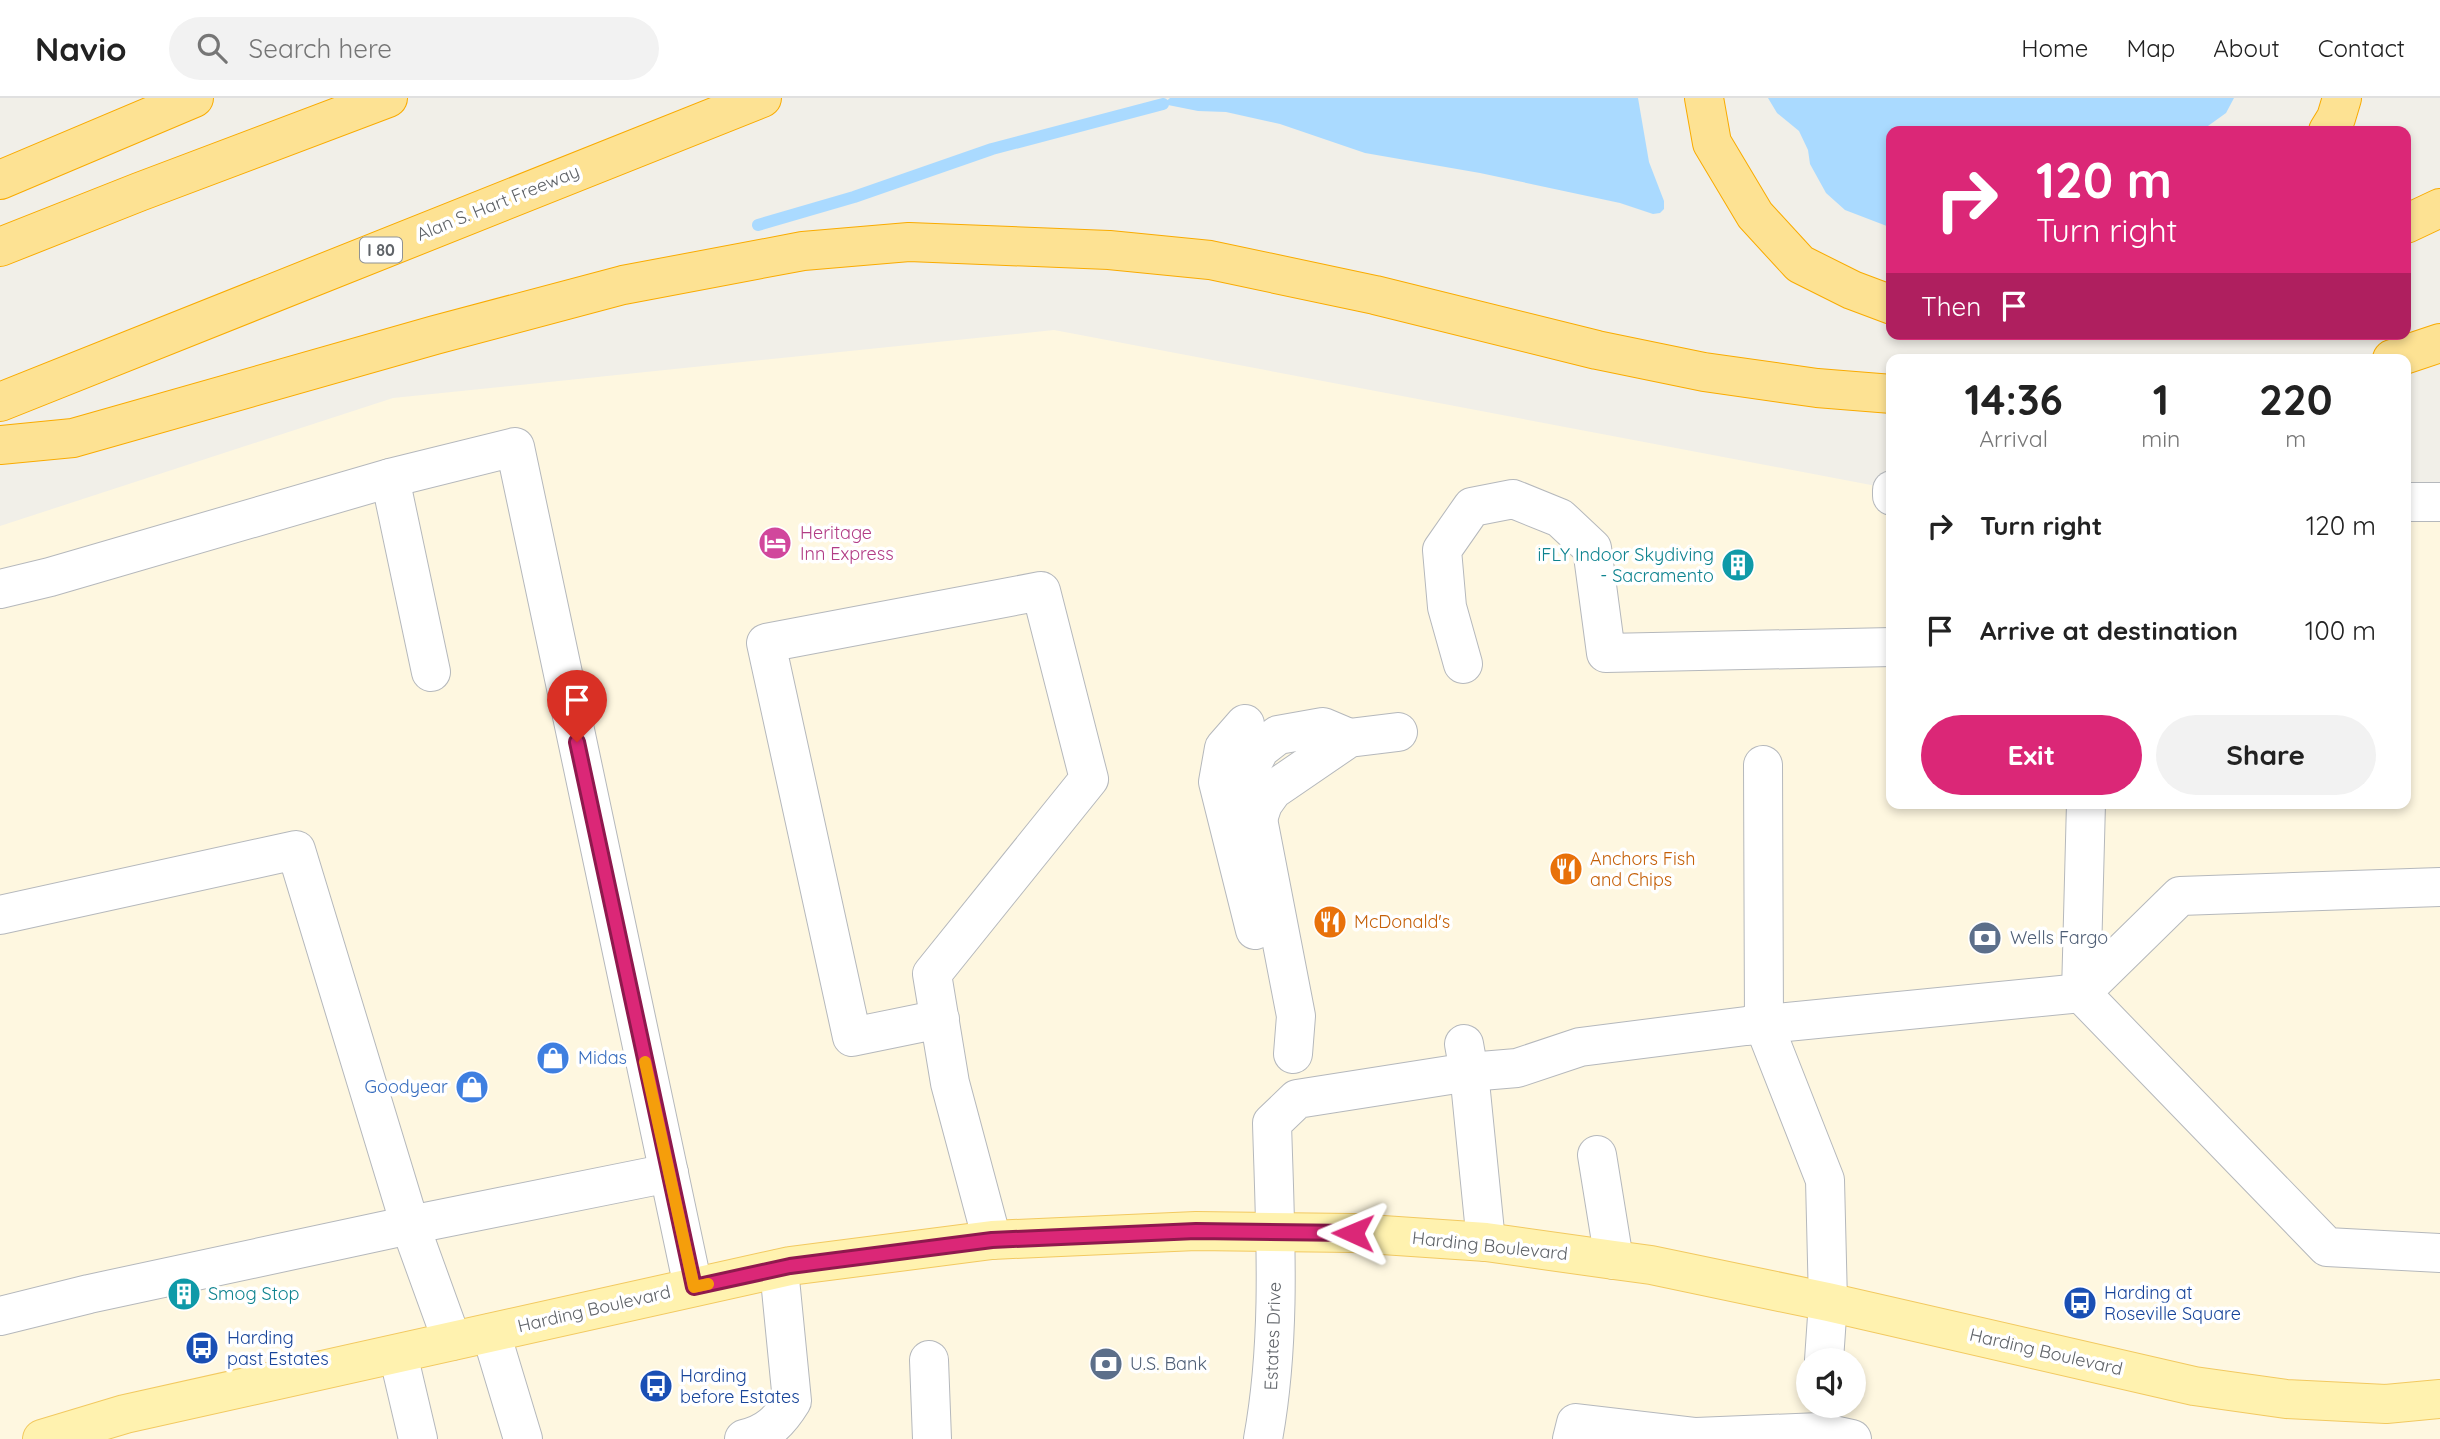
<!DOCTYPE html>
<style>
body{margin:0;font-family:Quicksand,sans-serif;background:#f2f2f2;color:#222;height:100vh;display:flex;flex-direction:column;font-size:26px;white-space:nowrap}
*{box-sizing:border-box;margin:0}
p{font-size:23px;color:#767676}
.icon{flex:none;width:38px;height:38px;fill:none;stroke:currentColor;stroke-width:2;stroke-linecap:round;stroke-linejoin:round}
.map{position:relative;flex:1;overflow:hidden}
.sheet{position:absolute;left:1886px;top:256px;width:525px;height:455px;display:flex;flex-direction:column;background:#fff;border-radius:14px;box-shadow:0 4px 10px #0003}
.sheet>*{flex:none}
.banner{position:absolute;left:1886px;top:28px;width:525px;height:214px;border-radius:14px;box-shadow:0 4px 10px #0003;background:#db2777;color:#fff;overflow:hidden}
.tools{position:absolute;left:1796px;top:1250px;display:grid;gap:14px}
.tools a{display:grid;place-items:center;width:70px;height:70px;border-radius:50%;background:#fff;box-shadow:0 4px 10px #0003;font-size:35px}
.pin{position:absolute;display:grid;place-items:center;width:60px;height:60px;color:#fff;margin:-72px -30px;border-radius:50% 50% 50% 0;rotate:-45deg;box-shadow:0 0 7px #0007}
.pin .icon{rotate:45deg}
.me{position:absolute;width:77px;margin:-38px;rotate:271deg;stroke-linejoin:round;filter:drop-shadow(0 0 5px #0008)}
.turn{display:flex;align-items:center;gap:24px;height:147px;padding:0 35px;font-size:32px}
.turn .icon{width:91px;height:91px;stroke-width:2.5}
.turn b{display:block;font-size:49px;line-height:60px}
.then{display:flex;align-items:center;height:66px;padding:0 35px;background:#0003;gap:14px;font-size:26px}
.eta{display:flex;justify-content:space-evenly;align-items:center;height:119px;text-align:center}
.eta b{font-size:42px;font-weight:700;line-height:49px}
.primary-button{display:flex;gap:14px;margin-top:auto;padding:14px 35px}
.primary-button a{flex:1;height:80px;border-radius:42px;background:#db2777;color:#fff;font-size:28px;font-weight:700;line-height:80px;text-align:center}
.primary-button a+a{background:#f2f2f2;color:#222}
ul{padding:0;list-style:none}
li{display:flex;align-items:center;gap:21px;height:105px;padding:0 35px}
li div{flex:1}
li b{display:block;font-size:26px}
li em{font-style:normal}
header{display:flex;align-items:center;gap:42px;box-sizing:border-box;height:98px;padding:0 35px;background:#fff;border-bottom:2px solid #e0e0e0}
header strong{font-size:33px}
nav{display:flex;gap:38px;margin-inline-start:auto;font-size:24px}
.search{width:490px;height:63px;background:#f2f2f2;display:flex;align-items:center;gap:18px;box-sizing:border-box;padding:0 24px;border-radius:38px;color:#767676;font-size:26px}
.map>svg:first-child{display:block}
.commercial{fill:#fef7e0;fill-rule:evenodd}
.water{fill:#aadaff}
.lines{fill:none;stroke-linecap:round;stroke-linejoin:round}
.stream{stroke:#aadaff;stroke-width:12}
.minor-casing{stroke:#b5b8bc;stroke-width:40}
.major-casing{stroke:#f2c960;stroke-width:40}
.highway-casing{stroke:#f9ab00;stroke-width:40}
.minor{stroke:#fff;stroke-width:38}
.major{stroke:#fff2af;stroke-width:38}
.highway{stroke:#fde293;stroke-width:38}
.route-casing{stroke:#8e194d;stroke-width:18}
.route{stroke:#db2777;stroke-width:12}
.slow{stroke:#f59e0b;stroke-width:12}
.labels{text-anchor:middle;stroke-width:7;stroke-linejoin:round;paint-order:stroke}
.shield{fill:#fff;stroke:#8f9295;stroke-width:2}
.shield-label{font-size:16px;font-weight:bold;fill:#5f6368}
.street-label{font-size:18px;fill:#5f6368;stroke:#fff}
.hotel-label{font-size:18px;fill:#b23c85;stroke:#fff;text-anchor:start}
.culture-label{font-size:18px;fill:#0d838f;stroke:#fff;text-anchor:end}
.food-label{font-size:18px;fill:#c56008;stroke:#fff;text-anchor:start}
.service-label{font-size:18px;fill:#4e5e75;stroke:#fff;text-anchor:start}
.shop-label{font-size:18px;fill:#366cbe;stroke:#fff;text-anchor:start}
.transit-label{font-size:18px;fill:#164399;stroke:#fff;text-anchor:start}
</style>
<header>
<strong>Navio</strong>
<div class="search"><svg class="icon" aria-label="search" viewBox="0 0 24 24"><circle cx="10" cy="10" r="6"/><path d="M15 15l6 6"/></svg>Search here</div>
<nav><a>Home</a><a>Map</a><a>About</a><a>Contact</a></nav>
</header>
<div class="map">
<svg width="2440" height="1341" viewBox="0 0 2440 1341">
<rect width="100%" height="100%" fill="#f1efe8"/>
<path class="commercial" d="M 1054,232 L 1892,391 L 1892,705 L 2406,705 L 2406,406 L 2440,406 L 2440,1341 L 0,1341 L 0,428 L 393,300 ZM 1808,1262 L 1853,1262 L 1853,1307 L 1808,1307 Z"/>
<g class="water">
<path d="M 1170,0 L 1638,0 L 1649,64 L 1664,103 L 1664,111 L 1660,115 L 1653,116 L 1620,105 L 1480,75 L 1365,55 L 1280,26 L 1226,14 L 1198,13 L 1163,6 Z"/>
<path d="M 1768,0 L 2234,0 L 2226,15 L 2201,33 L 1892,33 L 1892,130 L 1845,112 L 1826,95 L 1810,66 L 1808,52 L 1799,33 L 1777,15 Z"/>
</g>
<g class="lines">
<path class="stream" d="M 758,127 L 854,99 L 992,51 L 1163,6"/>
<defs>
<g id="minor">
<path d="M 390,380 L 431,574"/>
<path d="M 1892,392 L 1892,398"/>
<path d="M 2406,404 L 2440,404"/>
<path d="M 0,491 L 50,479 L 390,380 L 515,349 L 693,1189"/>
<path d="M 1463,566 L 1447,509 L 1442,452 L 1472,409 L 1513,401 L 1560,420 L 1592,450 L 1606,555 L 1892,549"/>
<path d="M 1245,626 L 1224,650 L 1218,684 L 1255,832"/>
<path d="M 1763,667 L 1764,927 L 1825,1082 L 1828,1204 L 1824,1262"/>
<path d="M 2086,705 L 2081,895 L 2327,1149 L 2440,1155"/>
<path d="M 1258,721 L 1263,706 L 1273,692 L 1349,640 L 1398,634"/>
<path d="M 0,817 L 296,752 L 410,1127 L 452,1243"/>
<path d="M 940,921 L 852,939 L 766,545 L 1041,493 L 1089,681 L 932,876 L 950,985 L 992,1142"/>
<path d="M 1464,946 L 1469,974 L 1486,1144"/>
<path d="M 1293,956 L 1296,918 L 1258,721 L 1248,688 L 1250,670 L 1260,651 L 1278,637 L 1323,629 L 1349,640"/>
<path d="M 1597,1057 L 1614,1162"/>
<path d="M 0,1218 L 89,1196 L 410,1127 L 669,1075"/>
<path d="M 491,1235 L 523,1341"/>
<path d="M 398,1256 L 418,1341"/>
<path d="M 929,1262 L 932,1341"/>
<path d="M 744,1341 C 768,1335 779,1324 792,1303 L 779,1171"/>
<path d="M 1263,1341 C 1282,1237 1275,1130 1272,1025 L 1297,1001 L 1469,974 L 1517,970 L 1580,949 L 1746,928 L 2081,895 L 2180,798 L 2440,789"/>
<path d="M 1572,1341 L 1576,1325 L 1696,1339 L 1820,1334 L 1852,1341"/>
</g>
<path id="major" d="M 42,1341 L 125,1316 L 790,1168 L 992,1142 L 1196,1133 L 1353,1135 L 1486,1144 L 1614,1162 L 1651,1167 L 1828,1204 L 2194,1288 L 2286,1301 L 2386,1306 L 2440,1301"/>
<g id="highway">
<path d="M 1704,0 L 1712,45 L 1755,117 L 1800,166 L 1852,192 L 1892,207"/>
<path d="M 2328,33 L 2336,20 L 2342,0"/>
<path d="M 0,82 L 194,0"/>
<path d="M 2406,126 L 2440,110"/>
<path d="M 0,149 L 139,94 L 388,0"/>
<path d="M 2392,261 L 2440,245"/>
<path d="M 0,304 L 762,0"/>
<path d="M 0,347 L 73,340 L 435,237 L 623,187 L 803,153 L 909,144 L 1109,152 L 1210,162 L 1375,197 L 1597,252 L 1704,274 L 1817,290 L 1892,296"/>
</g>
</defs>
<use href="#minor" class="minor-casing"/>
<use href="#major" class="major-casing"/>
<use href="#highway" class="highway-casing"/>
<use href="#minor" class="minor"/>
<use href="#major" class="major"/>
<use href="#highway" class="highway"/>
</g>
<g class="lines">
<defs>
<path id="route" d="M 577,644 L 694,1189 L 790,1168 L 992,1142 L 1196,1133 L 1353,1135"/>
</defs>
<use href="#route" class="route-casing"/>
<use href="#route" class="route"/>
<path class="slow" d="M 645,964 L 694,1189 L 708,1186"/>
</g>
<defs>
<symbol id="hotel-disc" viewBox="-11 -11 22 22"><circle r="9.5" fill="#d1479c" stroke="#fff"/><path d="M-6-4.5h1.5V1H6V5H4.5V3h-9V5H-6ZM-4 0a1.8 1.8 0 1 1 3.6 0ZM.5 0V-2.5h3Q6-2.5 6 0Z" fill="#fff"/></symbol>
<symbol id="building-disc" viewBox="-11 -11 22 22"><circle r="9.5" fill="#0f9aa8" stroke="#fff"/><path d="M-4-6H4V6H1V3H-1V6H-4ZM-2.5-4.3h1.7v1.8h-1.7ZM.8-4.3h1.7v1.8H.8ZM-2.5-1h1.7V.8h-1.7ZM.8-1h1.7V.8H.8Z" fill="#fff"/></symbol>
<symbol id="restaurant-disc" viewBox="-11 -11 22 22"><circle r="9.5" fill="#e8710a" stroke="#fff"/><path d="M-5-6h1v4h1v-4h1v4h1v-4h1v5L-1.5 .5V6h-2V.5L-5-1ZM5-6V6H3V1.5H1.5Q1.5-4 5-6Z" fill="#fff"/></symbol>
<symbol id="bank-disc" viewBox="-11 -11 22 22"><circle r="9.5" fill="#5c6f8a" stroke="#fff"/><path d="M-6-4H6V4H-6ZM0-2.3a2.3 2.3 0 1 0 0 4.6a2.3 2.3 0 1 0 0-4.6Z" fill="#fff"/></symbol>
<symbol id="shop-disc" viewBox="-11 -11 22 22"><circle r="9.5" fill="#3f7fe0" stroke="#fff"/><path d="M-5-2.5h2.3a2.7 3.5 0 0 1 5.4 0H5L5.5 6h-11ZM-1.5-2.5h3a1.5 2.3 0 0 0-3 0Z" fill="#fff"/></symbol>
<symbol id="bus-disc" viewBox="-11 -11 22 22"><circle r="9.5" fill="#1a4fb4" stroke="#fff"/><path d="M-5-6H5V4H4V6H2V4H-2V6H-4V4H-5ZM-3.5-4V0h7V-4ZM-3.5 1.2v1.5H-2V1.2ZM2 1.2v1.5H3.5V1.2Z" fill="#fff"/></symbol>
</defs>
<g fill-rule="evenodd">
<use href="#hotel-disc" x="756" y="426" width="38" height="38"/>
<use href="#building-disc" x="1719" y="448" width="38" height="38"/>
<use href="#restaurant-disc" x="1547" y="752" width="38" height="38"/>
<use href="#restaurant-disc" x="1311" y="805" width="38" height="38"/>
<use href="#bank-disc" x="1966" y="821" width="38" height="38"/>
<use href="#shop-disc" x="534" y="941" width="38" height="38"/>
<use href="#shop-disc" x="453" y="970" width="38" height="38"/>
<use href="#building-disc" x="165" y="1177" width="38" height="38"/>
<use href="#bus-disc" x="2061" y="1186" width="38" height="38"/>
<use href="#bus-disc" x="183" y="1231" width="38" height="38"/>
<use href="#bank-disc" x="1087" y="1247" width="38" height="38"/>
<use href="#bus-disc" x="637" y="1269" width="38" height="38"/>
</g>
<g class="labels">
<rect class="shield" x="360" y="139.5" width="42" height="25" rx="5"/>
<g class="shield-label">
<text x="381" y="158">I 80</text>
</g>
<g class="street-label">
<text transform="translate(498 105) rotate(-22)" y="6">Alan S. Hart Freeway</text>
<text transform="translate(1490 1148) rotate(6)" y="6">Harding Boulevard</text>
<text transform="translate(594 1211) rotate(-13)" y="6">Harding Boulevard</text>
<text transform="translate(1273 1238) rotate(-88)" y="6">Estates Drive</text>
<text transform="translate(2046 1254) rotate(13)" y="6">Harding Boulevard</text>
</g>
<g class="hotel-label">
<text x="800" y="441">Heritage<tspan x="800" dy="21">Inn Express</tspan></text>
</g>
<g class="culture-label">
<text x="1714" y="463">iFLY Indoor Skydiving<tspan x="1714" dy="21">- Sacramento</tspan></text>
<text x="208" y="1202" text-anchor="start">Smog Stop</text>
</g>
<g class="food-label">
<text x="1590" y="767">Anchors Fish<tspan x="1590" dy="21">and Chips</tspan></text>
<text x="1354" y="830">McDonald's</text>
</g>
<g class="service-label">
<text x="2010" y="846">Wells Fargo</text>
<text x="1130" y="1272">U.S. Bank</text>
</g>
<g class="shop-label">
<text x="578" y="966">Midas</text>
<text x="448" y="995" text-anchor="end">Goodyear</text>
</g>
<g class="transit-label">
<text x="2104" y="1201">Harding at<tspan x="2104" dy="21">Roseville Square</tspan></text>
<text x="227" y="1246">Harding<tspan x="227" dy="21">past Estates</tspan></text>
<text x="680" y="1284">Harding<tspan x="680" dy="21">before Estates</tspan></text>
</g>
</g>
</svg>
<div class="tools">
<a><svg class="icon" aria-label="sound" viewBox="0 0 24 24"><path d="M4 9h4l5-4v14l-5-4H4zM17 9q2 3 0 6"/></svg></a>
</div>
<div class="pin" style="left:577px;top:644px;background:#d93025"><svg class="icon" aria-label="arrive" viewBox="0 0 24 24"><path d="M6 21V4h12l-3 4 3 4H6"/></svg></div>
<svg class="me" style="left:1353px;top:1135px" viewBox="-20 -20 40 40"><path d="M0-17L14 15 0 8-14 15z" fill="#db2777" stroke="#fff" stroke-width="4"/></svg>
<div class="banner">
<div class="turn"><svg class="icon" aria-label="right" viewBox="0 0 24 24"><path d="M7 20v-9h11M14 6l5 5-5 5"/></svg><div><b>120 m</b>Turn right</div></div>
<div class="then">Then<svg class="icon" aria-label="arrive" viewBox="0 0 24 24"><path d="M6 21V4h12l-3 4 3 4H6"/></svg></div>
</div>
<section class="sheet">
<div class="eta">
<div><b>14:36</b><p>Arrival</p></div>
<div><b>1</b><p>min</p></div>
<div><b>220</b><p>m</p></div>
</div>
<ul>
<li><svg class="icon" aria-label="right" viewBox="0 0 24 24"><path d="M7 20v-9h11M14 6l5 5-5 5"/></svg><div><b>Turn right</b></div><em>120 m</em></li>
<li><svg class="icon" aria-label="arrive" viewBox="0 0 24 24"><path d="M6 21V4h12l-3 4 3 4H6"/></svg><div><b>Arrive at destination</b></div><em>100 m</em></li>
</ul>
<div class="primary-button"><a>Exit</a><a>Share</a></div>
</section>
</div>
